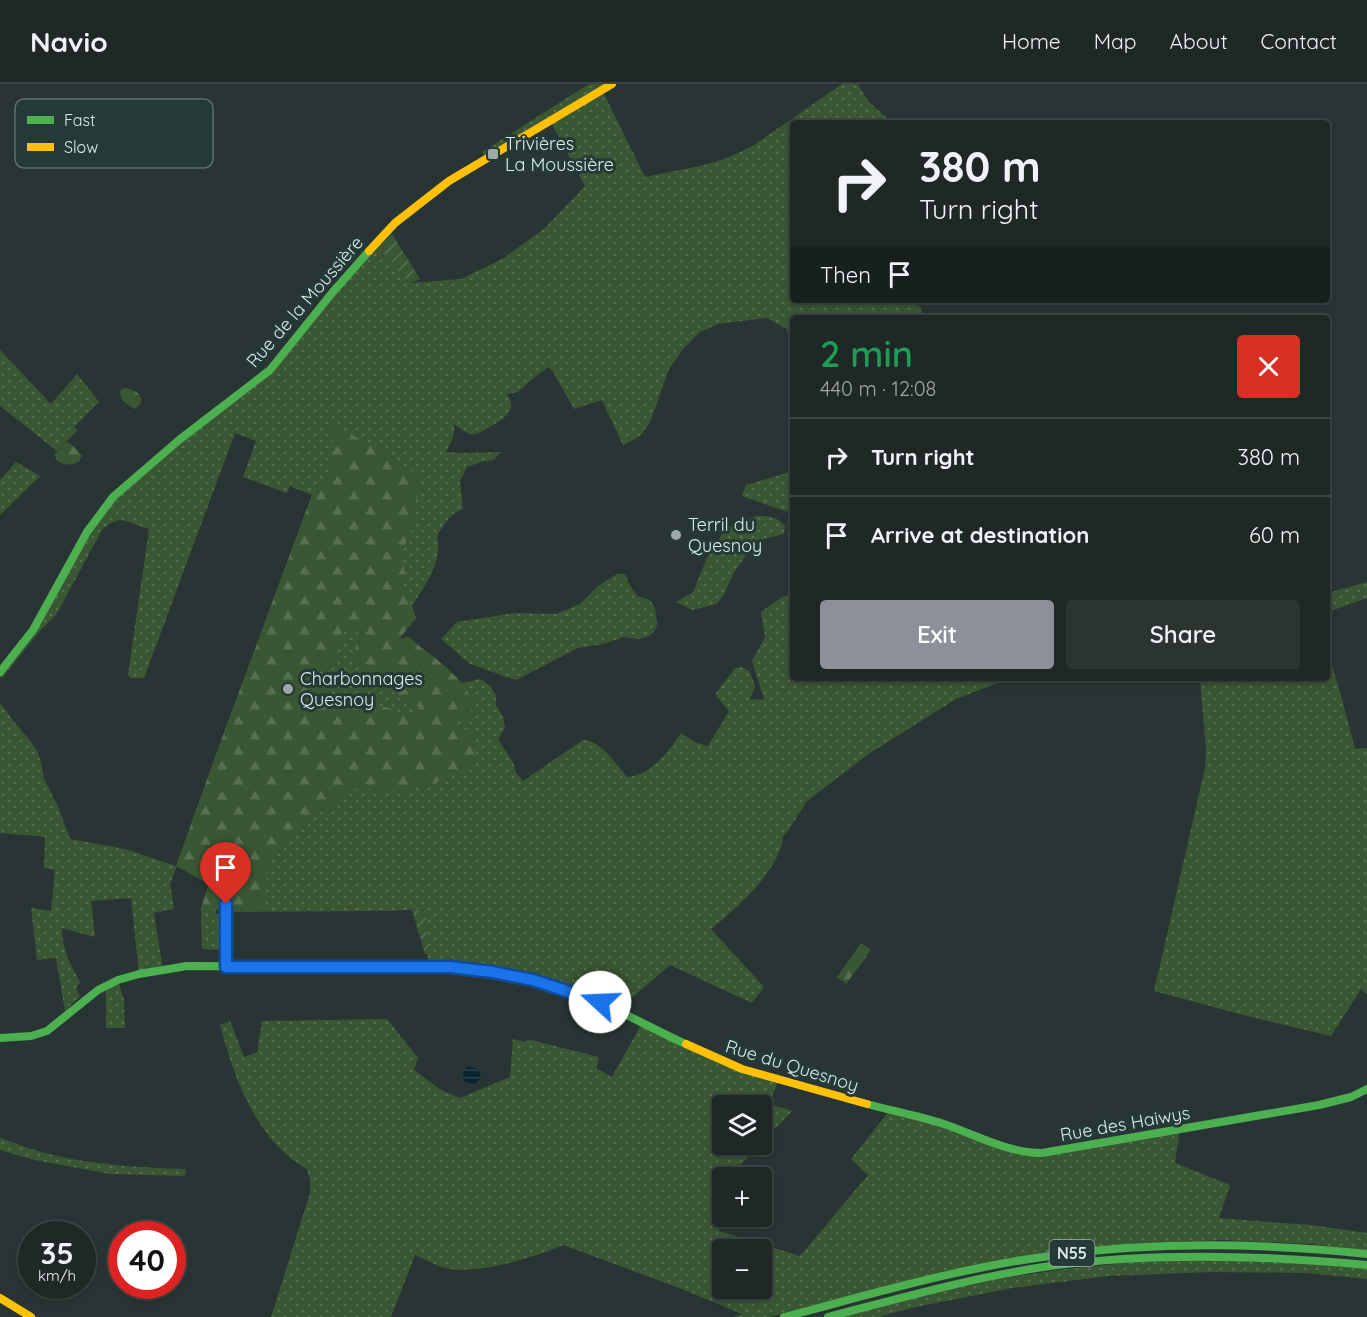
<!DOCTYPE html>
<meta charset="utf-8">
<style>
body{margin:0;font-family:Quicksand,sans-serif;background:#2c3433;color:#f1f3f6;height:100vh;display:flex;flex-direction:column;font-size:22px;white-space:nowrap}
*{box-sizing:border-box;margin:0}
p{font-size:20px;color:#a1a6a7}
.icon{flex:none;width:33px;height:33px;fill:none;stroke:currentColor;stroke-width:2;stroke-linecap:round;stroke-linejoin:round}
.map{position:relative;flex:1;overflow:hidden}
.details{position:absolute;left:790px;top:231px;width:540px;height:366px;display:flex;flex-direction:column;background:#1f2827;border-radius:6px;box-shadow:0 3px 9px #0003,0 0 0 2px #3c4444}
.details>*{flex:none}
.top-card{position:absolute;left:790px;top:36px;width:540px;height:183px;border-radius:6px;box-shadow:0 3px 9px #0003,0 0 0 2px #3c4444;background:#1f2827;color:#f1f3f6;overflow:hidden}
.controls{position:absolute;left:712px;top:1011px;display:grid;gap:12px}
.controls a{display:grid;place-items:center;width:60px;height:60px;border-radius:6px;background:#1f2827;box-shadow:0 3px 9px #0003,0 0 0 2px #3c4444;font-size:30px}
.speed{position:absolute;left:18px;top:1137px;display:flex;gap:12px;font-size:30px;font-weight:700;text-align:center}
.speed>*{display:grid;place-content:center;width:78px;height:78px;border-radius:50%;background:#1f2827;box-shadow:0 3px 9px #0003,0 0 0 2px #3c4444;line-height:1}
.speed small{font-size:15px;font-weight:400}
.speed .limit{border:9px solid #d22;background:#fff;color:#111}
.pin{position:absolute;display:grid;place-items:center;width:51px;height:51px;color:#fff;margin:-62px -26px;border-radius:50% 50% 50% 0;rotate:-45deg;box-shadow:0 0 6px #0007}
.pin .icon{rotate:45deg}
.me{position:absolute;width:66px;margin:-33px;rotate:290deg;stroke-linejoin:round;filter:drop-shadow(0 0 4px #0008)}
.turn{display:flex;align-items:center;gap:21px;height:126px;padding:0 30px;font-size:27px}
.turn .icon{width:78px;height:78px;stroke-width:2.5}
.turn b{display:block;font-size:42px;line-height:51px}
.then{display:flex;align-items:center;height:57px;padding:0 30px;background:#0003;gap:12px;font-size:22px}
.round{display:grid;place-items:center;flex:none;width:63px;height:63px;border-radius:6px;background:#2c3433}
.head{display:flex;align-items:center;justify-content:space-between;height:102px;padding:0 30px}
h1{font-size:36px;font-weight:600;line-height:45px;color:#1e9e55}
.cta{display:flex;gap:12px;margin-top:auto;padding:12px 30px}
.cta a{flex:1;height:69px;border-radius:6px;background:#8c9099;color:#fff;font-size:24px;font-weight:600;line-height:69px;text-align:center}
.cta a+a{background:#2c3433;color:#f1f3f6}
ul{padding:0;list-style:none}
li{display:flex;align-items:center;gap:18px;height:78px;padding:0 30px;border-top:2px solid #3c4444}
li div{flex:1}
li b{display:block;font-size:22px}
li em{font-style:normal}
header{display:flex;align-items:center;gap:36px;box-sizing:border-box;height:84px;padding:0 30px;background:#1f2827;border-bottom:2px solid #3c4444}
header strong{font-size:28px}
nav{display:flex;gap:33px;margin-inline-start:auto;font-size:21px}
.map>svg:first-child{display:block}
.grass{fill:url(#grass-dots);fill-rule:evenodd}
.forest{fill:url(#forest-firs);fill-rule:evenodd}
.garden{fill:url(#garden-furrows)}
.water{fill:url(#water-rules)}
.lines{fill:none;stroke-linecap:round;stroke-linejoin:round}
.street{stroke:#686e6e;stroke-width:5}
.fast{stroke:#4caf50;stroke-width:8}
.slow{stroke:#ffc107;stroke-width:8}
.route-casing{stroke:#114b97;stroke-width:15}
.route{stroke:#1a73e8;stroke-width:10}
.poi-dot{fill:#9eaaa8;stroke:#243a37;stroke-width:2}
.labels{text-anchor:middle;stroke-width:6;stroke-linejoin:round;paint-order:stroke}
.shield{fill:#243a37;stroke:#a6b4b2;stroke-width:1.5}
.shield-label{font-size:16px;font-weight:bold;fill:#dde9e7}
.poi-label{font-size:18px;fill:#dde9e7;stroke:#243a37;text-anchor:start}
.street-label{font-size:18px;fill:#dde9e7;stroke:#243a37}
.key{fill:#243a37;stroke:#5c6f6c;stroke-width:1.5}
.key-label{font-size:16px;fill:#dde9e7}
</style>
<header>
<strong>Navio</strong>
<nav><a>Home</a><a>Map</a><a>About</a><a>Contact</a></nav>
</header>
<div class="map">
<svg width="1367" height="1233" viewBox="0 0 1367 1233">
<defs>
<pattern id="grass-dots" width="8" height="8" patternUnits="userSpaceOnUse" patternTransform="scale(1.5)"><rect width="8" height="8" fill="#3a5734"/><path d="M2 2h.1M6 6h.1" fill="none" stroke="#566f51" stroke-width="1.8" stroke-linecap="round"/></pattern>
<pattern id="forest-firs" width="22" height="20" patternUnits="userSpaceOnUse" patternTransform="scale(1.5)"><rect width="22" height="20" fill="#3a5734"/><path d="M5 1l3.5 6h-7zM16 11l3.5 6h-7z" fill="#566f51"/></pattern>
<pattern id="garden-furrows" width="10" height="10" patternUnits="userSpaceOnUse" patternTransform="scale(1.5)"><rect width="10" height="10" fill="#3a5734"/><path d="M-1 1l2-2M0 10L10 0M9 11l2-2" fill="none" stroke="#566f51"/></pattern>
<pattern id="water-rules" width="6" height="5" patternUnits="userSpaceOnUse" patternTransform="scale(1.5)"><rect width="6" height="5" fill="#09252f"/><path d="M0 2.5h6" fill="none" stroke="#2c454d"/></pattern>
</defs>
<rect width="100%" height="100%" fill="#293534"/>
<g class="grass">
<path d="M 589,0 L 612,0 L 602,6 L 645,93 L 700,82 L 722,76 L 738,69 L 754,61 L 842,0 L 858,0 L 868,17 L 892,39 L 794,39 L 794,216 L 916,216 L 925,234 L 794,234 L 793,273 L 787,245 L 767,234 L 718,240 L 700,248 L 683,265 L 669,285 L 650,338 L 640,352 L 623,361 L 602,316 L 574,325 L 553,288 L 549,283 L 536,292 L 518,308 L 506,310 C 520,326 502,336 488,344 C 483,347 477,351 470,350 C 465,349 459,343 454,340 C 455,352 451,358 446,368 L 464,369 L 501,368 L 493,376 L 481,378 L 467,383 L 460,397 L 463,425 C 450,429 443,441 437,453 C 443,478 425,501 412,522 L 416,534 L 399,555 L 409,553 L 422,565 L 434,573 L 462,599 L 480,595 L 490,602 L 496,611 L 496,621 L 503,633 L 505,644 L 498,655 L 513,678 L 516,689 L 523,697 L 583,656 C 601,656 616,680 627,693 C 651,691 668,668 681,649 L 694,658 L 708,662 L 729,627 L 717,613 L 716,609 L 735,584 L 742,583 L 750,588 L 755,602 L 750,615 L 759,616 L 764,615 L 752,577 L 765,553 L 761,528 L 782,513 L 793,511 L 794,594 L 1010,594 L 956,615 L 870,669 L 807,717 L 788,747 L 783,752 C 781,785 736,825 711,845 L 764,903 L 752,919 L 670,881 L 618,926 L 533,896 L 428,882 L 426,825 L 386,827 L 234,828 L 233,826 L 216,826 L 216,830 L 219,830 L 221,858 L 218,866 L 202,865 L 201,824 L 209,800 L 177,782 L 170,800 L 174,825 L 154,829 L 163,886 L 139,890 L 131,814 L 91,817 L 95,853 L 62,844 C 62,864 70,881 80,898 L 76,904 L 80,912 L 65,927 L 56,874 L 37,876 L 31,824 L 51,827 L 55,786 L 44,784 L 45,753 L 0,749 L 0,619 L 18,643 L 30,656 L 38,669 L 42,682 L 44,695 L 59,725 L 70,755 L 125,765 L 176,782 L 225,646 L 312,411 L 290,402 L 287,409 L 243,393 L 256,357 L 235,349 L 144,594 L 131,594 L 128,591 L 149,445 C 127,439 121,428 102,446 L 56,531 L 40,547 L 2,594 L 0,593 L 0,588 L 33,546 L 75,470 L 113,413 L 259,295 L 376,160 L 407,197 L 411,199 L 461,195 L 504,174 L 545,144 L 585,102 L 550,37 L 487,75 L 482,68 Z"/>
<path d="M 0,266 L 51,320 L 77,290 L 99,318 L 74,343 L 78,346 L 57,367 L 0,322 Z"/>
<path d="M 16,378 L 40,392 L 0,431 L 0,396 Z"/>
<path d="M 793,387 L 793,434 L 791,429 L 742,412 L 746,401 Z"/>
<path d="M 756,432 C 769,432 777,433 785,442 L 784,450 L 764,455 L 750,466 L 734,488 L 725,508 L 717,520 L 692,526 L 676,518 L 693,508 L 707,474 L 726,444 Z"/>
<path d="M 617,490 L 625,490 L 628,498 L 637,512 L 650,516 L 655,524 L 657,541 L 654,548 L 647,553 L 638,555 L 624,553 L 603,560 L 578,564 L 516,596 L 470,580 L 441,555 L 457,538 L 514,529 L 556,530 L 580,520 L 598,502 Z"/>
<path d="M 1367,498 L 1367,514 L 1328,528 L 1328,509 Z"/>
<path d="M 1328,568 L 1342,615 L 1355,665 L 1367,664 L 1367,910 L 1361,905 L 1331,952 L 1251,933 L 1154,907 L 1205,684 L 1206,667 L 1200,594 L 1328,594 Z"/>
<path d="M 118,896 L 124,916 L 125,944 L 106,944 L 106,907 L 104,902 Z"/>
<path d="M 387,935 L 418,974 L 414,986 L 441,1006 L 460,1014 L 510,993 L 513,955 L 526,958 L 527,955 L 599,973 L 596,984 L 612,993 L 642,939 L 664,950 L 778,996 L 770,1020 L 792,1027 L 762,1058 L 762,1022 L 723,1022 L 723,1060 L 760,1061 L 728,1093 L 723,1094 L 723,1099 L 713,1110 L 719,1147 L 800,1172 L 868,1091 L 851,1075 L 890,1026 L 1030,1069 L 1180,1045 L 1175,1079 L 1230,1101 L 1219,1134 L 1311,1141 L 1367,1149 L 1367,1167 L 1312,1160 L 1224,1156 L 1144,1159 L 1066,1165 L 802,1224 L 770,1233 L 734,1233 L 742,1230 L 682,1205 L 563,1161 C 533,1174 483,1189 450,1185 C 438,1183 426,1176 415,1171 L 391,1233 L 271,1233 L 310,1109 L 310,1096 L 307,1085 C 301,1081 293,1077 288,1072 C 249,1037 233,989 220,941 L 230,937 L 244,973 L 257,968 L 262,937 ZM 723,1166 L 762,1166 L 762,1204 L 723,1204 Z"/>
<path d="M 0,1054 C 17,1060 35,1067 53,1071 C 95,1081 143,1084 186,1085 L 185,1092 L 110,1090 L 35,1076 L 0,1066 Z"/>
<path d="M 1220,1175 L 1304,1179 L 1367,1185 L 1367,1195 L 1307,1189 L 1212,1188 L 1109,1192 L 1012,1204 L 911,1224 L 879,1233 L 841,1233 L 920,1212 L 1004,1194 L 1066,1185 L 1144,1177 Z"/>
</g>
<g class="forest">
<path d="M 124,304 C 137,305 149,315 135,325 L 128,321 L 121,315 L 120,307 Z"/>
<path d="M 328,341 L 386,366 L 422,396 L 416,416 L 414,439 L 404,463 L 404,502 L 416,534 L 399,555 L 409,553 C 426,569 448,581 462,600 C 467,606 471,613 475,620 L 468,633 L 450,639 L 465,645 L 477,653 L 475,658 L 476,681 L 431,700 L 408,706 L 355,705 L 324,726 L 283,760 L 269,778 L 263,827 L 234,828 L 233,826 L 216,826 L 201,824 L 209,800 L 176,782 L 225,646 L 312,411 C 329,395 340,362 328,341 ZM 358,547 C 357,556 354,567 356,575 C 361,595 401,612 419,623 L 416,633 L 385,623 L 341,625 L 324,614 L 322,606 L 329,593 L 342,548 Z"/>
<path d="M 68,358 L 71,360 L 82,371 L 79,378 C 69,381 65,382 56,376 L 55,370 L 65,359 Z"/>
<path d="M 861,859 L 871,866 L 846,900 L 837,893 Z"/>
</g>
<g class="garden">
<path d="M 392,150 L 420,195 L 411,199 L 407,197 L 378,163 Z"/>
<path d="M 426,825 L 428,870 L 425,870 L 412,826 Z"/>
</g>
<path class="water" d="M 468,982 C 475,983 481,986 481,994 L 475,1000 L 463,997 L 463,988 Z"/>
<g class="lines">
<path class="street" d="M 226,820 L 226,883"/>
<g class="fast">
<path d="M 0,588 L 33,546 L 87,448 L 113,413 L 179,356 L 270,286 L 332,209 L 369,167"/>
<path d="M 0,954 L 31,952 L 47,947 L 98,906 L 118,896 L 139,890 L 187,882 L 450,883 C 493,888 536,894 577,909 C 615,923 650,944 686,960"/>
<path d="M 867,1020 C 893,1027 919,1032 944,1040 C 976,1051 1008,1069 1042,1069 L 1319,1021 L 1351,1013 L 1367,1005"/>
<path d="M 784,1233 C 872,1210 959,1184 1050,1172 C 1155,1157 1261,1159 1367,1170"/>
<path d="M 828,1233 C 901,1214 974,1193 1050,1182 C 1155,1168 1261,1171 1367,1181"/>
</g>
<g class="slow">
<path d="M 369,167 L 395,139 L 449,97 L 612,0"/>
<path d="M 686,960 L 742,985 L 867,1020"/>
<path d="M 0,1214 L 31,1233"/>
</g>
</g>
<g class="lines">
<defs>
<path id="route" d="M 226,820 L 226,883 L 450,883 L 492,888 L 533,896 L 600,918"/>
</defs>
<use href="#route" class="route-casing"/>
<use href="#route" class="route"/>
</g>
<g class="poi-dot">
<rect x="487" y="64" width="12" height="12" rx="3"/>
<circle cx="676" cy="451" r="6"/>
<circle cx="288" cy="605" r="6"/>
</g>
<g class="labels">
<rect class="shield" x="1049.5" y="1156" width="45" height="26" rx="4.5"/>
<g class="shield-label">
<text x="1072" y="1175">N55</text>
</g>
<g class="poi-label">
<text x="505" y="66">Trivières<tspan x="505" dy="21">La Moussière</tspan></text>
<text x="688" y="447">Terril du<tspan x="688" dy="21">Quesnoy</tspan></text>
<text x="300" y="601">Charbonnages<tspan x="300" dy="21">Quesnoy</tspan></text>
</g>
<g class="street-label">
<text transform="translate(305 218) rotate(-49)" y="6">Rue de la Moussière</text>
<text transform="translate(792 982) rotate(17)" y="6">Rue du Quesnoy</text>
<text transform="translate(1125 1040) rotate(-10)" y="6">Rue des Haiwys</text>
</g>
</g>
<rect x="15" y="15" width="198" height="69" rx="9" class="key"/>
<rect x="27" y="32" width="27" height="8" fill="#4caf50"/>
<rect x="27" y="59" width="27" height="8" fill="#ffc107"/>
<g class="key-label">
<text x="64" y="42">Fast</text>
<text x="64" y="69">Slow</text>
</g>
</svg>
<div class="controls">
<a><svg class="icon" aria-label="layers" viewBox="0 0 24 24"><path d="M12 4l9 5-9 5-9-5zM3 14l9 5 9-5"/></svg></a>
<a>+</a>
<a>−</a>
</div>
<div class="speed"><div>35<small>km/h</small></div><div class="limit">40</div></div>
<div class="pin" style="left:226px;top:820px;background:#d93025"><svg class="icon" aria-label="arrive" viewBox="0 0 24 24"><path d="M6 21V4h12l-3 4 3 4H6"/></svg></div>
<svg class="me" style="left:600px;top:918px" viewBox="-20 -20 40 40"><circle r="19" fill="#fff"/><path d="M0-13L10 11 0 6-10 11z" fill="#1a73e8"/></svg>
<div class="top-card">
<div class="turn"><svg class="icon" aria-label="right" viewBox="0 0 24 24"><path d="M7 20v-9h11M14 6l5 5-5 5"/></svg><div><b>380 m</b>Turn right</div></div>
<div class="then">Then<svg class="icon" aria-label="arrive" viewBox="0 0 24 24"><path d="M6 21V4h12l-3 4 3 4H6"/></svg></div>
</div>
<section class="details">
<div class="head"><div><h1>2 min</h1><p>440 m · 12:08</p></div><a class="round" style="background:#d93025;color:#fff"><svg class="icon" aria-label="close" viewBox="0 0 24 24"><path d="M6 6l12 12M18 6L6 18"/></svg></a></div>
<ul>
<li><svg class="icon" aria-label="right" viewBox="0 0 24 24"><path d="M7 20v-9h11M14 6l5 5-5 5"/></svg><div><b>Turn right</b></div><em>380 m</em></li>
<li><svg class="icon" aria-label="arrive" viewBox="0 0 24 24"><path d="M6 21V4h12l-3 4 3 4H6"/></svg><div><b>Arrive at destination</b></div><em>60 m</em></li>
</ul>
<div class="cta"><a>Exit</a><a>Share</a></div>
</section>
</div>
